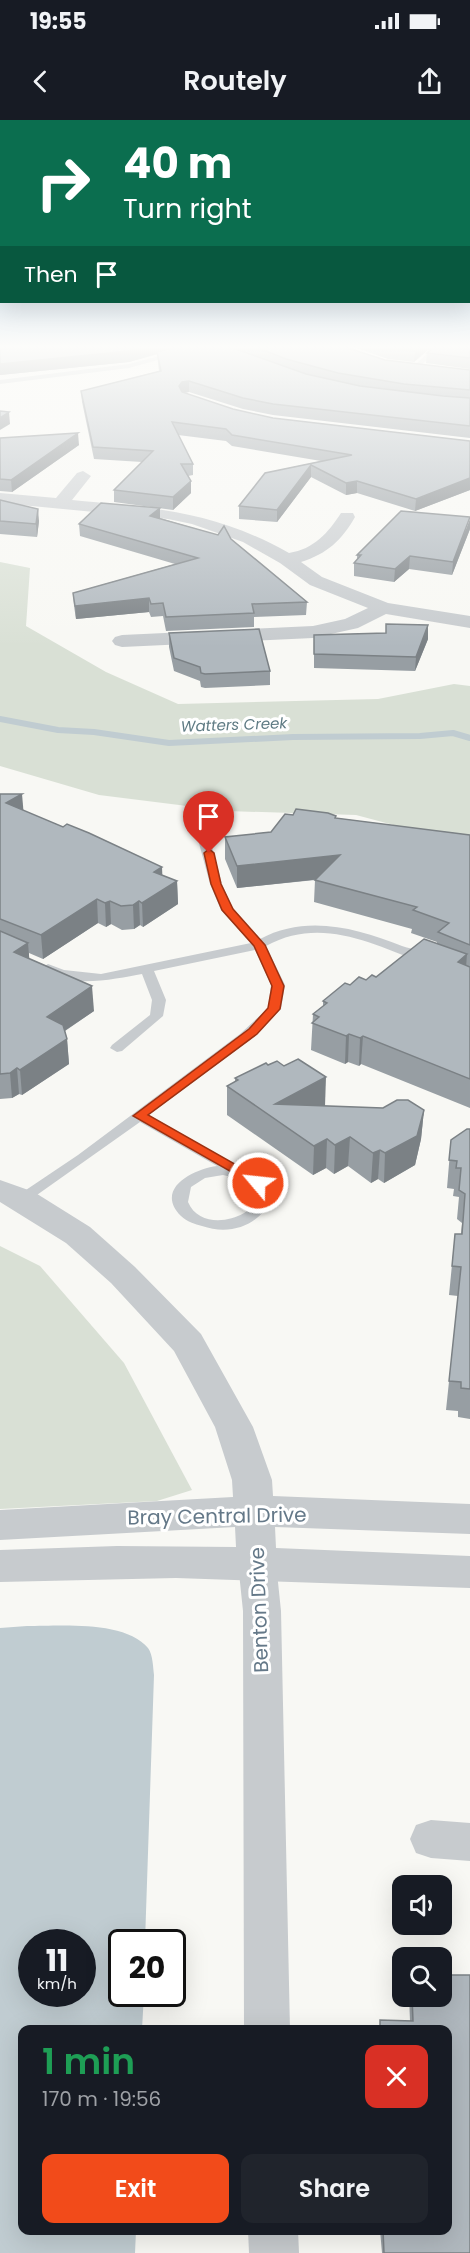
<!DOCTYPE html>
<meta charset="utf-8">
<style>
body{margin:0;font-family:Poppins,sans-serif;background:#20242c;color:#f1f3f6;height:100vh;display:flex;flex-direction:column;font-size:22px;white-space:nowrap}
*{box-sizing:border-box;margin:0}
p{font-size:20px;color:#9ea1a6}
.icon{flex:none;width:33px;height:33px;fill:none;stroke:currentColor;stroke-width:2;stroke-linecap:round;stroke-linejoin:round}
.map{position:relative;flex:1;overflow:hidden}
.sheet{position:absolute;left:18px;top:1905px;width:434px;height:210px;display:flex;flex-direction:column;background:#171b24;border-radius:12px;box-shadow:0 6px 24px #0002}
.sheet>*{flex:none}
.hud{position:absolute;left:0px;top:0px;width:471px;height:183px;box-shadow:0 6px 24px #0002;background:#0b6e4f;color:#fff;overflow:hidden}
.controls{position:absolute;left:392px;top:1755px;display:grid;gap:12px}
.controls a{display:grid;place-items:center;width:60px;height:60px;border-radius:12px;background:#171b24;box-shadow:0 6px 24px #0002;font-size:30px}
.speed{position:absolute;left:18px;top:1809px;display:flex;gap:12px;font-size:30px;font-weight:700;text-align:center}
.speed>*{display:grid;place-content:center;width:78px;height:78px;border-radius:50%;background:#171b24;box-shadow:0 6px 24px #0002;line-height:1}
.speed small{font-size:15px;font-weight:400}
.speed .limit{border:3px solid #111;border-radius:9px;background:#fff;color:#111}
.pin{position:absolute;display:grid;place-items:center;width:51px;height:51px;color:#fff;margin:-62px -26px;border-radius:50% 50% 50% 0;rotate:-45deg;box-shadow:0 0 6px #0007}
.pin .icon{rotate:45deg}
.me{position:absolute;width:66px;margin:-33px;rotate:298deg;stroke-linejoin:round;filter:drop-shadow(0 0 4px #0008)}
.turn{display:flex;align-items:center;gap:21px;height:126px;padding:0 24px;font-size:27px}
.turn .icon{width:78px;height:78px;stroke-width:2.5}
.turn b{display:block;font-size:42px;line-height:51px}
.then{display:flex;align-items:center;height:57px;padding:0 24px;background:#0003;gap:12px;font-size:22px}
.round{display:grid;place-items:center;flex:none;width:63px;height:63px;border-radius:12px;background:#20242c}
.summary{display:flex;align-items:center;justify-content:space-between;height:102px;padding:0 24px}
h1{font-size:36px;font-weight:600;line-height:45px;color:#1e9e55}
.cta{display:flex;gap:12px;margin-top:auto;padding:12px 24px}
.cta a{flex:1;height:69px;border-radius:12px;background:#f24b1a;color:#fff;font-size:24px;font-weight:600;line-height:69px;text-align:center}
.cta a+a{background:#20242c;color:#f1f3f6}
.status{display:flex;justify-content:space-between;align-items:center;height:42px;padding:0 30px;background:#171b24;direction:ltr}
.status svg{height:16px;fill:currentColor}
header{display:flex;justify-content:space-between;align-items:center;height:78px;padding:0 24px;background:#171b24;font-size:27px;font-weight:600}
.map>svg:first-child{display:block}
.green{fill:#d9e0d5}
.water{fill:#c0ccd1;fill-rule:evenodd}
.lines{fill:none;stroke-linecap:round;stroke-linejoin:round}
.stream{stroke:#c0ccd1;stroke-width:6}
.service{fill:#c7cbce;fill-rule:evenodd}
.minor{fill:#c7cbce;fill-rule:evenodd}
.tertiary{fill:#c7cbce;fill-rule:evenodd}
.wall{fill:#979ea3}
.shaded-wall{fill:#7b8185}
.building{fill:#b0b8be;stroke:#7b8185;stroke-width:1.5}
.route{fill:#f24b1a;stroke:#9d3111;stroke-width:1.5}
.labels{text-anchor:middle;stroke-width:6;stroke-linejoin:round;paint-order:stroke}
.far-water-label{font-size:15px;font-style:italic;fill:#5f7b84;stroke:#fff}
.near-street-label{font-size:20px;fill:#647888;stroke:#fff}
</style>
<div class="status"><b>19:55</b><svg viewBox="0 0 49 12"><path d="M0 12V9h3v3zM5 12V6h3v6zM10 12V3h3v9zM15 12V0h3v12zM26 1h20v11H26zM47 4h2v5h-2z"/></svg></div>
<header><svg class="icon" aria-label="back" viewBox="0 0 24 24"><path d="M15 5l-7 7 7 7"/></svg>Routely<svg class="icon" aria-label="share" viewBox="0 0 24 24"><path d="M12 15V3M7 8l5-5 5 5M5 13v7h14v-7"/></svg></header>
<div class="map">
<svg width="470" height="2133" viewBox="0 0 470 2133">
<rect width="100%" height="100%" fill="#f8f8f4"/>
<g class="green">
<path d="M 0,442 L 30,448 L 26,506 L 106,552 L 178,584 L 378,579 L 454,564 L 470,566 L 470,720 L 435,716 L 356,695 L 227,691 L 99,675 L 0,646 Z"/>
<path d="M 0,1126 L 40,1146 L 124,1243 L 192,1370 L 157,1381 L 0,1389 Z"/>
</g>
<path class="water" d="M 27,1506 C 60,1506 125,1500 148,1528 C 153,1535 153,1547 154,1555 L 145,1822 L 122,1822 L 122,1874 L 144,1874 L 142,1909 L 22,1910 L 22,2110 L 136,2111 L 135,2133 L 0,2133 L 0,1508 ZM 32,1822 L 82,1822 L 82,1874 L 32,1874 Z"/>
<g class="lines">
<path class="stream" d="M 0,599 L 58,610 L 94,612 L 169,623 L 293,617 L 420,616 L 453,613 L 470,618"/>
<g class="service">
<path d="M 189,228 L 201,228 L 129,248 L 0,264 L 0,260 L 129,244 Z"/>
<path d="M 434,228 L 441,228 L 415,250 L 411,250 L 411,248 Z"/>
<path d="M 199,698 L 205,701 L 222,764 L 233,789 L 260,819 C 306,794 357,808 402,826 C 412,829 425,832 431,839 L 425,843 L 420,842 C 369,822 319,797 266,826 L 285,865 L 281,889 L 250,920 L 149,995 L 238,1046 L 240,1049 C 257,1054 267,1060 272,1077 C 261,1105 231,1116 202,1106 C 195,1104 187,1102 181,1096 C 154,1069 193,1049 217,1046 L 140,1002 L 27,1082 L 17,1082 L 14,1079 L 17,1076 L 78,1035 L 240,914 L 268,888 L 271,865 L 255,830 L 154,851 L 166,880 L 163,896 L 122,931 L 117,932 L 110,928 L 112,925 L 150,895 L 152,880 L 142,854 C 116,859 63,870 42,848 L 48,844 L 64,850 L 101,854 L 251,823 L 221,790 L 210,764 L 193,701 ZM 223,1055 C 306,1075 207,1128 188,1082 L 191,1067 L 205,1058 Z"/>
</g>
<g class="minor">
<path d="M 83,351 L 91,356 L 72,380 C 156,388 214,391 289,433 C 314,429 328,413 341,393 L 353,393 L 355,397 C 342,420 327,434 301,442 L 322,457 L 388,483 L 470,496 L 470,508 L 386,494 L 358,508 L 313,518 L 122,527 L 115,525 L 112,521 L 115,517 L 122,515 L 313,506 L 345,499 L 368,488 L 310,465 L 280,443 L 243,422 L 192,404 L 168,399 L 0,383 L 0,373 L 56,378 L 77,353 Z"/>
<path d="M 257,1428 L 270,1433 L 276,1443 L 281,1491 L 290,1910 L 244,1910 L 243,1491 L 238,1443 L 244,1433 Z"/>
<path d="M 431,1700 L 470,1703 L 470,1741 L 431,1738 L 416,1733 L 410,1719 L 416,1705 Z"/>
<path d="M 248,2110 L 298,2110 L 299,2133 L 249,2133 Z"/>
</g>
<path class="tertiary" d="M 0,1060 L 34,1072 L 90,1107 L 135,1147 L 201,1214 L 253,1307 L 272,1360 L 273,1376 L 470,1384 L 470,1414 L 275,1407 L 276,1428 L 470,1436 L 470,1468 L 176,1458 L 0,1462 L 0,1430 L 117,1426 L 236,1427 L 235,1407 L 0,1420 L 0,1390 L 233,1377 L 232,1360 L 215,1307 L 174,1231 L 111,1163 L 66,1123 L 0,1082 Z"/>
</g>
<g class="wall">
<path d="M 0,228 L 348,228 L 385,240 L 470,250 L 470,318 L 273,295 L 243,289 L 189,272 L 184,273 L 233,289 L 273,298 L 470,321 L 470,370 L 415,391 L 357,373 L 346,375 L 311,357 L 277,402 L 239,399 L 239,386 L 265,353 L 321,341 L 232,326 L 226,321 L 178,315 L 193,344 L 193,355 L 188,356 L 191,373 L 173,390 L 114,382 L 114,370 L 142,342 L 94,339 L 82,282 L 81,271 L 159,251 L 157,234 L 129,242 L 0,255 Z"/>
<path d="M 357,228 L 430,228 L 414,242 L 388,239 Z"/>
<path d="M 470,228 L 470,249 L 426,243 L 427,233 Z"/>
<path d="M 0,318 L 79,325 L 12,372 L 0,371 Z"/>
<path d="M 0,380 L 39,401 L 37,417 L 0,414 Z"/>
<path d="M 160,388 L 160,398 L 231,419 L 307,482 L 306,495 L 254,497 L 254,507 L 166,511 L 163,496 L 151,497 L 149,492 L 76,499 L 74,486 L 73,473 L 175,444 L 80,416 L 79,404 Z"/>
<path d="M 470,409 L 452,455 L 409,449 L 394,462 L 354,456 L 354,443 L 357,440 L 357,435 Z"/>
<path d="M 428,505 L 428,519 L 415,551 L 314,548 L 314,515 L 386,513 Z"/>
<path d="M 169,513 L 270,551 L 270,565 L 205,568 L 201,567 L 200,561 L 174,551 L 169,527 Z"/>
<path d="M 0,674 L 23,691 L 162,755 L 177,761 L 178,784 L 143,807 L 140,805 L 134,809 L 122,810 L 111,804 L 106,807 L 98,803 L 43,839 L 29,833 L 29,838 L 94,891 L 65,911 L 67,919 L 69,944 L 22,975 L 19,974 L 12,978 L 0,979 Z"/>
<path d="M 293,695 L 336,696 L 336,698 L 470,715 L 470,988 L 361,944 L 359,946 L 348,942 L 345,944 L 311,930 L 313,894 L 323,886 L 323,881 L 350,865 L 376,857 L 437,823 L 437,822 L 411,813 L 412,809 L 314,782 L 315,760 L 237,768 L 225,739 L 225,717 L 271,712 Z"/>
<path d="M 235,958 L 325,986 L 424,990 L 421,1019 L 415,1045 L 384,1063 L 378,1059 L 371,1063 L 348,1046 L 334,1054 L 326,1048 L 313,1055 L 227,995 L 227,966 L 235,962 Z"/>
<path d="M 470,1009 L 470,1299 L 458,1297 L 458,1291 L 446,1290 L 458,1176 L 449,1175 L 455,1114 L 461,1114 L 462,1103 L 457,1099 L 459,1077 L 453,1076 L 454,1069 L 447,1068 L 451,1020 Z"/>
<path d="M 409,1876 L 441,1876 L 470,2133 L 382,2133 L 380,2110 L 447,2110 L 410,1901 Z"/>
</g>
<g class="shaded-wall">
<path d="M 139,228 L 179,228 L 129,242 L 0,255 L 0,244 Z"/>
<path d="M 419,228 L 430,228 L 414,242 L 415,231 Z"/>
<path d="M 189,261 L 189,272 L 183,273 L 179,266 L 182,262 Z"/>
<path d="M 9,292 L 10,304 L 0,310 L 0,298 Z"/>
<path d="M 78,313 L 79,325 L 12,372 L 11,360 Z"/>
<path d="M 311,345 L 311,357 L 277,402 L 277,390 Z"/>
<path d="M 470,358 L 470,370 L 415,391 L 416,379 Z"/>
<path d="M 191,361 L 191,373 L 173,390 L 173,377 Z"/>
<path d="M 357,361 L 357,373 L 346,375 L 346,363 Z"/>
<path d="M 160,388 L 160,400 L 150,396 Z"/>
<path d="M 38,389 L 39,401 L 37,417 L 36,404 Z"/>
<path d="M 470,399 L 470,409 L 452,455 L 453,442 Z"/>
<path d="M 410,436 L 409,449 L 394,462 L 395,449 Z"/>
<path d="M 149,478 L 149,492 L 76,499 L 75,486 Z"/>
<path d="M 428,505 L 428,519 L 415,551 L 416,537 Z"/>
<path d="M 22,674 L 24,697 L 6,683 Z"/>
<path d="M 340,735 L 339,757 L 237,768 L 237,746 Z"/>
<path d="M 162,747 L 163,770 L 177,761 L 178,784 L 143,807 L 142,783 L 154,752 Z"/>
<path d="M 97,779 L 98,803 L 43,839 L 41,815 Z"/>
<path d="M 110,781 L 111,804 L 106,807 L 105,783 Z"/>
<path d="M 139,781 L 140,805 L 134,809 L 133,785 Z"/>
<path d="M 28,823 L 30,847 L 14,832 Z"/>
<path d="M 467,834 L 465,861 L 458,842 Z"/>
<path d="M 92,866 L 94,891 L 48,922 L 47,897 Z"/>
<path d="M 349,914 L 348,942 L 345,944 L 346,916 Z"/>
<path d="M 363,916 L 361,944 L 359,946 L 360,918 Z"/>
<path d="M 67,919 L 69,944 L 22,975 L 20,950 Z"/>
<path d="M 17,948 L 19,974 L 12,978 L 10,953 Z"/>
<path d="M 326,957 L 325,986 L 275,984 Z"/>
<path d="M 424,990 L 421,1019 L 415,1045 L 384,1063 L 385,1033 Z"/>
<path d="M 350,1017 L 348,1046 L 334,1054 L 335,1025 Z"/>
<path d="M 327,1019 L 326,1048 L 313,1055 L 314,1026 Z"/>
<path d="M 380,1030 L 378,1059 L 371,1063 L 373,1033 Z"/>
</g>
<g class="building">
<path d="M 0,228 L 139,228 L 128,231 L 0,244 Z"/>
<path d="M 170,228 L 233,228 L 306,254 L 360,266 L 443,276 L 470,278 L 470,306 L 273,284 L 243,278 L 189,261 L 182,262 L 179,266 L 182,272 L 233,289 L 273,298 L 470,321 L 470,358 L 416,379 L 357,361 L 346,363 L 311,345 L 277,390 L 239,386 L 265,353 L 352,335 L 232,315 L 226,309 L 172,302 L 193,344 L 181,344 L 191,361 L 173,377 L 114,370 L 153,331 L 93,327 L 81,271 L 161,251 L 157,232 Z"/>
<path d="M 258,228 L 348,228 L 385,240 L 470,250 L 470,270 L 404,264 L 338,253 L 286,239 Z"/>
<path d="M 388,228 L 419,228 L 415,231 Z"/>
<path d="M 432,228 L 470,228 L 470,238 L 427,233 Z"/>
<path d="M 0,291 L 9,292 L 0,298 Z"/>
<path d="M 78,313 L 11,360 L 0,359 L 0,318 Z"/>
<path d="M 0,380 L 38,389 L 36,404 L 0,401 Z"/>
<path d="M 101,383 L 160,388 L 150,396 L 218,415 L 224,406 L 231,419 L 307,482 L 252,484 L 254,493 L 166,497 L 163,483 L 151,484 L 149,478 L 75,486 L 73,473 L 198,438 L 79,404 Z"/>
<path d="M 401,391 L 470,397 L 453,442 L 410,436 L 395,449 L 354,443 L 361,435 L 357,435 Z"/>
<path d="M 386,504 L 428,505 L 416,537 L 314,534 L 314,515 L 386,513 Z"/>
<path d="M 259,509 L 270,551 L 205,554 L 201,553 L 200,547 L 174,538 L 169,513 Z"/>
<path d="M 0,674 L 22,674 L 6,683 L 63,707 L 67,704 L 89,713 L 162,747 L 154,752 L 177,761 L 142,783 L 139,781 L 133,785 L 121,786 L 110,781 L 105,783 L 97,779 L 41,815 L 0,799 Z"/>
<path d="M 296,689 L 328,693 L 336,696 L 335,698 L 470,715 L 470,825 L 438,812 L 449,803 L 413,790 L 417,787 L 315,760 L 340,735 L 237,746 L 225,717 L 271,712 L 285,694 L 293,695 Z"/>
<path d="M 0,811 L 28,823 L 14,832 L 92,866 L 47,897 L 63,905 L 67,919 L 20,950 L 17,948 L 10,953 L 0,954 Z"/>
<path d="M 424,819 L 467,834 L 458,842 L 470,847 L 470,959 L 363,916 L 360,918 L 349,914 L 346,916 L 312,903 L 319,897 L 313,894 L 327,883 L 323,881 L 345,863 L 350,865 L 359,857 L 366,860 L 372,855 L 376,857 Z"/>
<path d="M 298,939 L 326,957 L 275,984 L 383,988 L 397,980 L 408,980 L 424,990 L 417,1016 L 385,1033 L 380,1030 L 373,1033 L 350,1017 L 335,1025 L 327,1019 L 314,1026 L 227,966 L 238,960 L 235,958 L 266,943 L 268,945 L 277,941 L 284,946 Z"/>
<path d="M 467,1009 L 470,1009 L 470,1269 L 461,1268 L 461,1262 L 449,1261 L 461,1147 L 452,1146 L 455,1114 L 462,1114 L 465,1074 L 459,1070 L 461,1048 L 456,1048 L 457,1041 L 449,1040 L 451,1020 Z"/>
<path d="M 441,1855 L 470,1855 L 470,2133 L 384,2133 L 383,2110 L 447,2110 L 447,1910 L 380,1910 L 380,1900 L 413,1901 L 412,1876 L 441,1876 Z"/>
</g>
<linearGradient id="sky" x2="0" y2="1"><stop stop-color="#98bedf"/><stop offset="0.43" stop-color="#fcfcfa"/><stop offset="1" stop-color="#fcfcfa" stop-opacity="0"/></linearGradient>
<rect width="470" height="527" fill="url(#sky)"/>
<path class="route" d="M 209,729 L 214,733 L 221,764 L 233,789 L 265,825 L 284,866 L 280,889 L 257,914 L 148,995 L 263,1060 L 265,1063 L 258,1067 L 133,996 L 249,909 L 268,888 L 272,866 L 254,826 L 222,790 L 211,764 L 204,733 Z"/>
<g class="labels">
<g class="far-water-label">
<text transform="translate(234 605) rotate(-2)" y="5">Watters Creek</text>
</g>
<g class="near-street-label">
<text transform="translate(217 1396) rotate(-1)" y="7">Bray Central Drive</text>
<text transform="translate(259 1490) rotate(-92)" y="7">Benton Drive</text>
</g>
</g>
</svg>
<div class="controls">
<a><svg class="icon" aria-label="sound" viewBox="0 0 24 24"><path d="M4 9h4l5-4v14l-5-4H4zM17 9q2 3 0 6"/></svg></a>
<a><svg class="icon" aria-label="search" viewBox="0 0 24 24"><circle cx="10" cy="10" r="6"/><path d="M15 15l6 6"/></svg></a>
</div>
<div class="speed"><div>11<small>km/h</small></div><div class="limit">20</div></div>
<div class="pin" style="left:209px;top:733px;background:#d93025"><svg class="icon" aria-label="arrive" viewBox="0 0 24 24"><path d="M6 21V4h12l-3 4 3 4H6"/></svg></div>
<svg class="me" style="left:258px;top:1063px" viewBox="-20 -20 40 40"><circle r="17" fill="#f24b1a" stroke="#fff" stroke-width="3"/><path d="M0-11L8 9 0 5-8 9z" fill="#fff"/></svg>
<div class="hud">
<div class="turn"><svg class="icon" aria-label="right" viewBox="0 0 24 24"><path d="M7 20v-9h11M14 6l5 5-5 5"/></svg><div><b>40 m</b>Turn right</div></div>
<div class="then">Then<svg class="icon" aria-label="arrive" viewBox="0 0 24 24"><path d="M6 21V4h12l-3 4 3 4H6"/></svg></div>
</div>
<section class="sheet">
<div class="summary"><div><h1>1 min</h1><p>170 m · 19:56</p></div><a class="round" style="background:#d93025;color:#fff"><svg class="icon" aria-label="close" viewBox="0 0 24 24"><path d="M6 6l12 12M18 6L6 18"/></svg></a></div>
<div class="cta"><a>Exit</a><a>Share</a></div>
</section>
</div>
